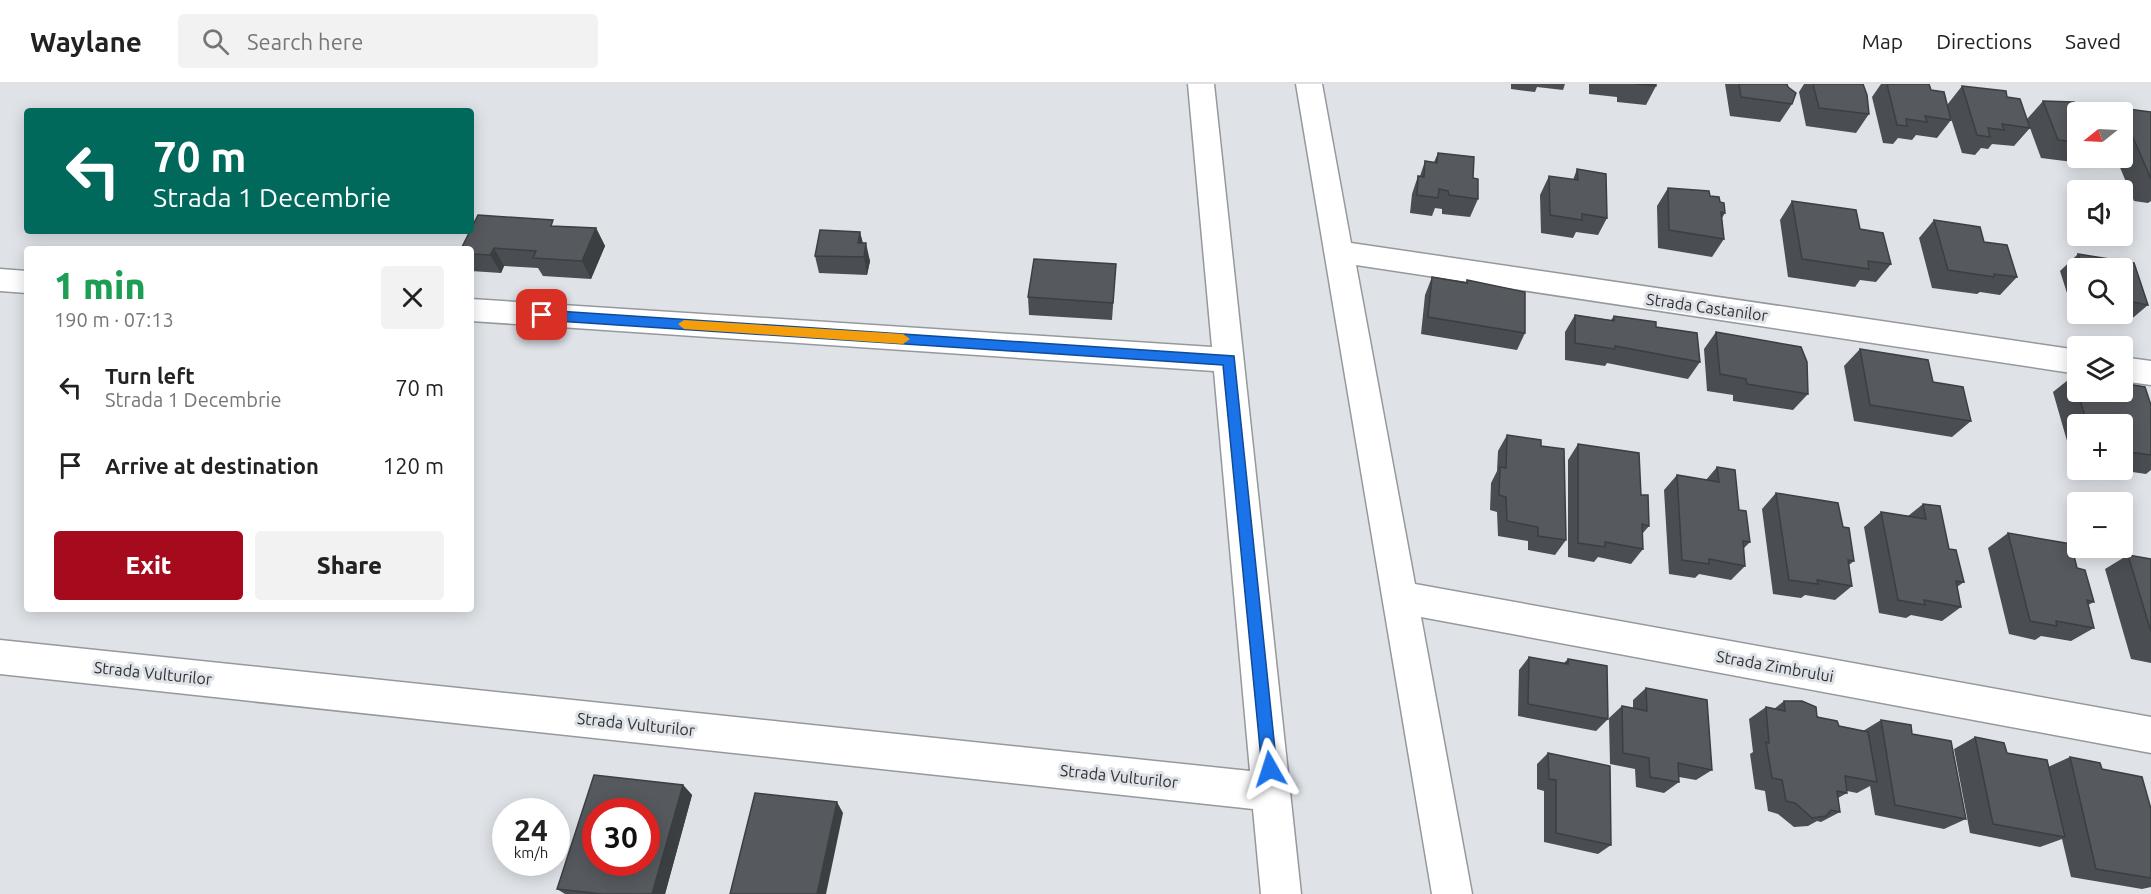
<!DOCTYPE html>
<meta charset="utf-8">
<style>
body{margin:0;font-family:Ubuntu,sans-serif;background:#f2f2f2;color:#222;height:100vh;display:flex;flex-direction:column;font-size:22px;white-space:nowrap}
*{box-sizing:border-box;margin:0}
p{font-size:20px;color:#767676}
.icon{flex:none;width:33px;height:33px;fill:none;stroke:currentColor;stroke-width:2;stroke-linecap:round;stroke-linejoin:round}
.map{position:relative;flex:1;overflow:hidden}
.panel{position:absolute;left:24px;top:162px;width:450px;height:366px;display:flex;flex-direction:column;background:#fff;border-radius:6px;box-shadow:0 3px 15px #0003}
.panel>*{flex:none}
.hud{position:absolute;left:24px;top:24px;width:450px;height:126px;border-radius:6px;box-shadow:0 3px 15px #0003;background:#00695c;color:#fff;overflow:hidden}
.needle{width:39px;rotate:252deg}
.controls{position:absolute;left:2067px;top:18px;display:grid;gap:12px}
.controls a{display:grid;place-items:center;width:66px;height:66px;border-radius:6px;background:#fff;box-shadow:0 3px 15px #0003;font-size:30px}
.speed{position:absolute;left:492px;top:714px;display:flex;gap:12px;font-size:30px;font-weight:700;text-align:center}
.speed>*{display:grid;place-content:center;width:78px;height:78px;border-radius:50%;background:#fff;box-shadow:0 3px 15px #0003;line-height:1}
.speed small{font-size:15px;font-weight:400}
.speed .limit{border:9px solid #d22;background:#fff;color:#111}
.pin{position:absolute;display:grid;place-items:center;width:51px;height:51px;color:#fff;margin:-26px;border-radius:12px;box-shadow:0 3px 9px #0006}
.me{position:absolute;width:66px;margin:-33px;rotate:354deg;stroke-linejoin:round;filter:drop-shadow(0 0 4px #0008)}
.turn{display:flex;align-items:center;gap:21px;height:126px;padding:0 30px;font-size:27px}
.turn .icon{width:78px;height:78px;stroke-width:2.5}
.turn b{display:block;font-size:42px;line-height:51px}
.round{display:grid;place-items:center;flex:none;width:63px;height:63px;border-radius:6px;background:#f2f2f2}
.overview{display:flex;align-items:center;justify-content:space-between;height:102px;padding:0 30px}
h1{font-size:36px;font-weight:800;line-height:45px;color:#1e9e55}
.action{display:flex;gap:12px;margin-top:auto;padding:12px 30px}
.action a{flex:1;height:69px;border-radius:6px;background:#a50b1d;color:#fff;font-size:24px;font-weight:800;line-height:69px;text-align:center}
.action a+a{background:#f2f2f2;color:#222}
ul{padding:0;list-style:none}
li{display:flex;align-items:center;gap:18px;height:78px;padding:0 30px}
li div{flex:1}
li b{display:block;font-size:22px}
li em{font-style:normal}
header{display:flex;align-items:center;gap:36px;box-sizing:border-box;height:84px;padding:0 30px;background:#fff;border-bottom:2px solid #e0e0e0}
header strong{font-size:28px}
nav{display:flex;gap:33px;margin-inline-start:auto;font-size:21px}
.search{width:420px;height:54px;background:#f2f2f2;display:flex;align-items:center;gap:15px;box-sizing:border-box;padding:0 21px;border-radius:6px;color:#767676;font-size:22px}
.map>svg:first-child{display:block}
.lines{fill:none;stroke-linecap:round;stroke-linejoin:round}
.street-casing{stroke:#95999d;stroke-width:3}
.street{fill:#fff;fill-rule:evenodd}
.wall{fill:#4a4d51}
.shaded-wall{fill:#3c3f42}
.building{fill:#565a5e;stroke:#3c3f42;stroke-width:1.5;fill-rule:evenodd}
.route{fill:#1a73e8;stroke:#114b97;stroke-width:1.5}
.slow{fill:#f59e0b}
.labels{text-anchor:middle;stroke-width:6;stroke-linejoin:round;paint-order:stroke}
.street-label{font-size:16px;fill:#303133;stroke:#dfe3e8}
</style>
<header>
<strong>Waylane</strong>
<div class="search"><svg class="icon" aria-label="search" viewBox="0 0 24 24"><circle cx="10" cy="10" r="6"/><path d="M15 15l6 6"/></svg>Search here</div>
<nav><a>Map</a><a>Directions</a><a>Saved</a></nav>
</header>
<div class="map">
<svg width="2151" height="810" viewBox="0 0 2151 810">
<rect width="100%" height="100%" fill="#dfe3e8"/>
<g class="lines">
<defs>
<g id="street">
<path d="M 1188,0 L 1214,0 L 1301,810 L 1261,810 L 1253,725 L 0,590 L 0,556 L 1250,687 L 1214,287 L 471,237 L 471,215 L 1212,263 Z"/>
<path d="M 1296,0 L 1322,0 L 1351,159 L 2078,266 L 2078,290 L 1356,181 L 1415,500 L 2151,633 L 2151,669 L 1421,533 L 1472,810 L 1432,810 Z"/>
<path d="M 0,185 L 27,187 L 27,209 L 0,207 Z"/>
<path d="M 2122,273 L 2151,277 L 2151,301 L 2122,297 Z"/>
</g>
</defs>
<use href="#street" class="street-casing"/>
<use href="#street" class="street"/>
</g>
<g class="wall">
<path d="M 1511,0 L 1565,0 L 1563,6 L 1537,3 L 1535,8 L 1511,5 Z"/>
<path d="M 1589,0 L 1656,0 L 1656,2 L 1646,21 L 1617,18 L 1617,13 L 1589,10 Z"/>
<path d="M 1725,0 L 1787,0 L 1792,20 L 1780,38 L 1730,32 Z"/>
<path d="M 1804,0 L 1863,0 L 1869,30 L 1856,49 L 1806,42 L 1799,8 Z"/>
<path d="M 1881,0 L 1929,0 L 1931,6 L 1947,21 L 1962,2 L 2007,13 L 2027,35 L 2043,17 L 2078,28 L 2078,73 L 2073,78 L 2041,74 L 2030,44 L 2014,62 L 1992,60 L 1988,65 L 1981,64 L 1975,71 L 1962,69 L 1948,25 L 1951,36 L 1937,54 L 1916,51 L 1912,56 L 1898,54 L 1893,60 L 1883,59 L 1872,13 Z"/>
<path d="M 2120,24 L 2151,28 L 2151,117 L 2148,119 L 2134,117 L 2116,74 L 2122,74 L 2122,28 L 2116,28 Z"/>
<path d="M 1438,69 L 1473,94 L 1478,115 L 1470,133 L 1442,130 L 1442,125 L 1435,124 L 1432,132 L 1410,129 L 1412,110 L 1418,92 L 1420,92 L 1425,77 L 1434,78 Z"/>
<path d="M 1577,85 L 1607,134 L 1598,151 L 1576,148 L 1573,154 L 1541,149 L 1540,111 L 1549,92 L 1573,96 Z"/>
<path d="M 1668,104 L 1720,118 L 1725,129 L 1722,134 L 1724,155 L 1712,173 L 1658,164 L 1657,122 Z"/>
<path d="M 1792,117 L 1860,145 L 1891,180 L 1876,198 L 1860,196 L 1855,203 L 1788,193 L 1780,136 Z"/>
<path d="M 1934,136 L 1984,158 L 2017,193 L 2000,211 L 1980,208 L 1977,210 L 1932,204 L 1919,154 Z"/>
<path d="M 556,142 L 596,144 L 605,162 L 591,195 L 543,192 L 538,184 L 504,182 L 501,189 L 471,187 L 471,165 Z"/>
<path d="M 860,148 L 863,159 L 870,177 L 867,191 L 819,189 L 815,172 Z"/>
<path d="M 2078,170 L 2134,179 L 2148,221 L 2128,238 L 2080,230 L 2122,230 L 2122,184 L 2078,184 L 2078,229 L 2073,228 L 2060,187 Z"/>
<path d="M 1116,180 L 1112,236 L 1029,231 L 1028,213 Z"/>
<path d="M 1432,193 L 1466,198 L 1467,196 L 1525,249 L 1517,266 L 1421,250 L 1425,211 Z"/>
<path d="M 1575,231 L 1611,236 L 1614,232 L 1656,243 L 1700,278 L 1688,295 L 1607,279 L 1605,282 L 1565,276 L 1565,248 Z"/>
<path d="M 1716,248 L 1808,310 L 1793,326 L 1733,317 L 1733,311 L 1707,307 L 1704,265 Z"/>
<path d="M 1860,265 L 1933,298 L 1971,337 L 1952,353 L 1854,337 L 1844,282 Z"/>
<path d="M 2073,292 L 2151,321 L 2151,386 L 2146,390 L 2119,386 L 2122,386 L 2122,340 L 2078,340 L 2078,379 L 2073,378 L 2053,308 Z"/>
<path d="M 1507,351 L 1541,362 L 1566,456 L 1555,471 L 1528,466 L 1528,457 L 1498,452 L 1497,428 L 1490,426 L 1491,399 L 1497,387 L 1498,367 Z"/>
<path d="M 1578,360 L 1641,411 L 1649,442 L 1643,449 L 1643,465 L 1631,480 L 1598,473 L 1594,478 L 1568,473 L 1568,376 Z"/>
<path d="M 1717,383 L 1739,426 L 1750,458 L 1743,465 L 1745,482 L 1731,496 L 1699,490 L 1695,494 L 1669,490 L 1664,406 L 1677,391 L 1706,396 Z"/>
<path d="M 1776,409 L 1843,443 L 1854,477 L 1849,481 L 1852,502 L 1835,516 L 1805,511 L 1801,514 L 1773,510 L 1762,425 Z"/>
<path d="M 1923,420 L 1949,465 L 1964,498 L 1957,503 L 1961,523 L 1942,537 L 1911,531 L 1906,534 L 1879,529 L 1864,443 L 1881,428 L 1908,432 Z"/>
<path d="M 2008,449 L 2077,484 L 2094,518 L 2088,521 L 2094,544 L 2071,557 L 2041,552 L 2035,556 L 2009,550 L 1988,464 Z"/>
<path d="M 2128,471 L 2151,475 L 2151,579 L 2131,575 L 2105,485 Z"/>
<path d="M 1529,573 L 1564,579 L 1568,575 L 1608,635 L 1596,647 L 1518,632 L 1519,586 Z"/>
<path d="M 1646,604 L 1712,686 L 1696,696 L 1679,693 L 1679,698 L 1664,709 L 1636,703 L 1635,685 L 1610,680 L 1609,634 L 1622,622 L 1633,624 L 1633,616 Z"/>
<path d="M 1784,617 L 1839,642 L 1863,647 L 1881,636 L 1912,650 L 1966,735 L 1944,745 L 1875,731 L 1870,702 L 1857,709 L 1847,707 L 1847,709 L 1838,714 L 1840,728 L 1821,738 L 1817,737 L 1808,742 L 1794,743 L 1778,730 L 1768,727 L 1765,707 L 1755,705 L 1750,670 L 1753,668 L 1749,635 L 1766,623 L 1774,625 Z"/>
<path d="M 1975,653 L 2007,669 L 2048,683 L 2070,673 L 2102,685 L 2151,725 L 2151,803 L 2142,805 L 2071,793 L 2062,755 L 2040,763 L 1970,749 L 1954,665 Z"/>
<path d="M 1548,669 L 1611,761 L 1598,770 L 1544,758 L 1544,707 L 1537,705 L 1537,680 Z"/>
<path d="M 683,701 L 692,711 L 665,810 L 565,810 L 557,805 Z"/>
</g>
<g class="shaded-wall">
<path d="M 596,144 L 605,162 L 591,195 L 582,177 Z"/>
<path d="M 860,148 L 864,166 L 858,159 Z"/>
<path d="M 866,159 L 870,177 L 867,191 L 864,173 Z"/>
<path d="M 494,164 L 504,182 L 501,189 L 490,171 Z"/>
<path d="M 683,701 L 692,711 L 665,810 L 652,810 Z"/>
<path d="M 837,718 L 843,729 L 826,810 L 817,810 Z"/>
</g>
<g class="building">
<path d="M 1636,0 L 1656,0 L 1656,2 Z"/>
<path d="M 1739,0 L 1787,0 L 1788,3 L 1796,9 L 1792,20 L 1741,13 Z"/>
<path d="M 1813,0 L 1863,0 L 1867,11 L 1869,30 L 1819,24 Z"/>
<path d="M 1887,0 L 1929,0 L 1931,6 L 1944,8 L 1951,36 L 1925,32 L 1927,38 L 1906,35 L 1907,42 L 1897,41 Z"/>
<path d="M 1962,2 L 2006,7 L 2007,13 L 2020,15 L 2030,44 L 2002,40 L 2004,46 L 1988,44 L 1990,53 L 1977,51 Z"/>
<path d="M 2043,17 L 2074,18 L 2077,25 L 2102,28 L 2078,28 L 2078,58 L 2058,56 Z"/>
<path d="M 2120,24 L 2151,28 L 2151,95 L 2122,28 Z"/>
<path d="M 1438,69 L 1474,73 L 1473,94 L 1478,95 L 1478,115 L 1449,111 L 1448,107 L 1439,105 L 1438,114 L 1417,111 L 1418,92 L 1424,93 L 1425,77 L 1437,79 Z"/>
<path d="M 1577,85 L 1606,90 L 1607,134 L 1582,130 L 1582,136 L 1550,131 L 1549,92 L 1578,96 Z"/>
<path d="M 1668,104 L 1709,107 L 1710,112 L 1719,113 L 1720,118 L 1724,119 L 1725,129 L 1721,128 L 1724,155 L 1669,146 Z"/>
<path d="M 1792,117 L 1856,126 L 1860,145 L 1883,149 L 1891,180 L 1868,177 L 1869,185 L 1802,175 Z"/>
<path d="M 478,131 L 553,136 L 551,142 L 596,144 L 582,177 L 533,174 L 536,167 L 494,164 L 490,171 L 471,170 L 471,165 L 461,165 L 470,147 L 471,147 L 471,145 Z"/>
<path d="M 1934,136 L 1980,143 L 1984,158 L 2007,161 L 2017,193 L 1994,190 L 1994,193 L 1948,186 Z"/>
<path d="M 820,146 L 860,148 L 858,159 L 866,159 L 864,173 L 815,172 Z"/>
<path d="M 2078,170 L 2134,179 L 2148,221 L 2122,216 L 2122,184 L 2083,184 Z"/>
<path d="M 1034,175 L 1116,180 L 1113,219 L 1028,213 Z"/>
<path d="M 1432,193 L 1467,199 L 1467,196 L 1525,208 L 1525,249 L 1428,233 Z"/>
<path d="M 1575,231 L 1614,237 L 1614,232 L 1656,238 L 1656,243 L 1697,249 L 1700,278 L 1615,262 L 1615,265 L 1575,259 Z"/>
<path d="M 1716,248 L 1801,263 L 1807,278 L 1808,310 L 1747,300 L 1746,295 L 1720,290 Z"/>
<path d="M 1860,265 L 1928,276 L 1933,298 L 1963,303 L 1971,337 L 1870,321 Z"/>
<path d="M 2073,292 L 2078,293 L 2078,307 Z"/>
<path d="M 2122,299 L 2145,303 L 2151,321 L 2151,371 L 2122,367 L 2122,340 L 2087,340 L 2078,308 L 2122,308 Z"/>
<path d="M 1507,351 L 1541,356 L 1541,362 L 1564,365 L 1566,456 L 1538,452 L 1538,443 L 1507,437 L 1506,413 L 1499,411 L 1500,383 L 1506,384 Z"/>
<path d="M 1578,360 L 1639,369 L 1641,411 L 1648,411 L 1649,442 L 1642,440 L 1643,465 L 1605,458 L 1605,463 L 1578,459 Z"/>
<path d="M 1717,383 L 1735,386 L 1739,426 L 1746,427 L 1750,458 L 1743,457 L 1745,482 L 1709,475 L 1709,480 L 1682,476 L 1677,391 L 1719,398 Z"/>
<path d="M 1776,409 L 1838,419 L 1843,443 L 1849,444 L 1854,477 L 1848,476 L 1852,502 L 1817,496 L 1818,500 L 1789,496 Z"/>
<path d="M 1923,420 L 1940,422 L 1949,465 L 1956,466 L 1964,498 L 1956,497 L 1961,523 L 1924,516 L 1925,521 L 1898,516 L 1881,428 L 1926,435 Z"/>
<path d="M 2008,449 L 2071,460 L 2077,484 L 2085,486 L 2094,518 L 2087,516 L 2094,544 L 2056,537 L 2057,542 L 2030,537 Z"/>
<path d="M 2128,471 L 2151,475 L 2151,548 Z"/>
<path d="M 1529,573 L 1568,580 L 1568,575 L 1607,582 L 1608,635 L 1528,620 Z"/>
<path d="M 1646,604 L 1707,616 L 1712,686 L 1678,679 L 1679,698 L 1650,693 L 1649,674 L 1623,669 L 1622,622 L 1647,627 Z"/>
<path d="M 1784,617 L 1802,617 L 1816,623 L 1817,633 L 1837,637 L 1839,642 L 1868,648 L 1877,698 L 1845,692 L 1847,709 L 1837,707 L 1840,728 L 1831,726 L 1826,732 L 1812,734 L 1795,719 L 1786,717 L 1782,696 L 1772,694 L 1766,658 L 1769,659 L 1766,623 L 1785,627 Z"/>
<path d="M 1881,636 L 1911,641 L 1912,650 L 1951,657 L 1966,735 L 1895,721 Z"/>
<path d="M 1975,653 L 2004,659 L 2007,669 L 2047,676 L 2065,753 L 1993,740 Z"/>
<path d="M 1548,669 L 1610,682 L 1611,761 L 1556,749 L 1556,696 L 1549,695 Z"/>
<path d="M 2070,673 L 2100,679 L 2102,685 L 2142,693 L 2151,725 L 2151,794 L 2096,785 Z"/>
<path d="M 594,691 L 683,701 L 652,810 L 602,810 L 557,805 ZM 596,728 L 646,728 L 646,778 L 596,778 Z"/>
<path d="M 755,709 L 837,718 L 817,810 L 730,810 Z"/>
</g>
<path class="route" d="M 542,226 L 1234,272 L 1277,685 L 1275,691 L 1270,693 L 1264,691 L 1262,685 L 1223,281 L 542,236 L 536,231 Z"/>
<path class="slow" d="M 684,236 L 903,250 L 910,255 L 903,260 L 684,245 L 678,240 Z"/>
<g class="labels">
<g class="street-label">
<text transform="translate(1707 223) rotate(8)" y="6">Strada Castanilor</text>
<text transform="translate(1775 582) rotate(10)" y="6">Strada Zimbrului</text>
<text transform="translate(153 589) rotate(6)" y="6">Strada Vulturilor</text>
<text transform="translate(636 640) rotate(6)" y="6">Strada Vulturilor</text>
<text transform="translate(1119 692) rotate(6)" y="6">Strada Vulturilor</text>
</g>
</g>
</svg>
<div class="controls">
<a><svg class="needle" viewBox="-14 -14 28 28"><path d="M0-13l5 13h-10z" fill="#e53935"/><path d="M0 13l5-13h-10z" fill="#767676"/></svg></a>
<a><svg class="icon" aria-label="sound" viewBox="0 0 24 24"><path d="M4 9h4l5-4v14l-5-4H4zM17 9q2 3 0 6"/></svg></a>
<a><svg class="icon" aria-label="search" viewBox="0 0 24 24"><circle cx="10" cy="10" r="6"/><path d="M15 15l6 6"/></svg></a>
<a><svg class="icon" aria-label="layers" viewBox="0 0 24 24"><path d="M12 4l9 5-9 5-9-5zM3 14l9 5 9-5"/></svg></a>
<a>+</a>
<a>−</a>
</div>
<div class="speed"><div>24<small>km/h</small></div><div class="limit">30</div></div>
<div class="pin" style="left:542px;top:231px;background:#d93025"><svg class="icon" aria-label="arrive" viewBox="0 0 24 24"><path d="M6 21V4h12l-3 4 3 4H6"/></svg></div>
<svg class="me" style="left:1270px;top:685px" viewBox="-20 -20 40 40"><path d="M0-17L14 15 0 8-14 15z" fill="#1a73e8" stroke="#fff" stroke-width="4"/></svg>
<div class="hud">
<div class="turn"><svg class="icon" aria-label="left" viewBox="0 0 24 24"><path d="M17 20v-9H6M10 6l-5 5 5 5"/></svg><div><b>70 m</b>Strada 1 Decembrie</div></div>
</div>
<section class="panel">
<div class="overview"><div><h1>1 min</h1><p>190 m · 07:13</p></div><a class="round"><svg class="icon" aria-label="close" viewBox="0 0 24 24"><path d="M6 6l12 12M18 6L6 18"/></svg></a></div>
<ul>
<li><svg class="icon" aria-label="left" viewBox="0 0 24 24"><path d="M17 20v-9H6M10 6l-5 5 5 5"/></svg><div><b>Turn left</b><p>Strada 1 Decembrie</p></div><em>70 m</em></li>
<li><svg class="icon" aria-label="arrive" viewBox="0 0 24 24"><path d="M6 21V4h12l-3 4 3 4H6"/></svg><div><b>Arrive at destination</b></div><em>120 m</em></li>
</ul>
<div class="action"><a>Exit</a><a>Share</a></div>
</section>
</div>
